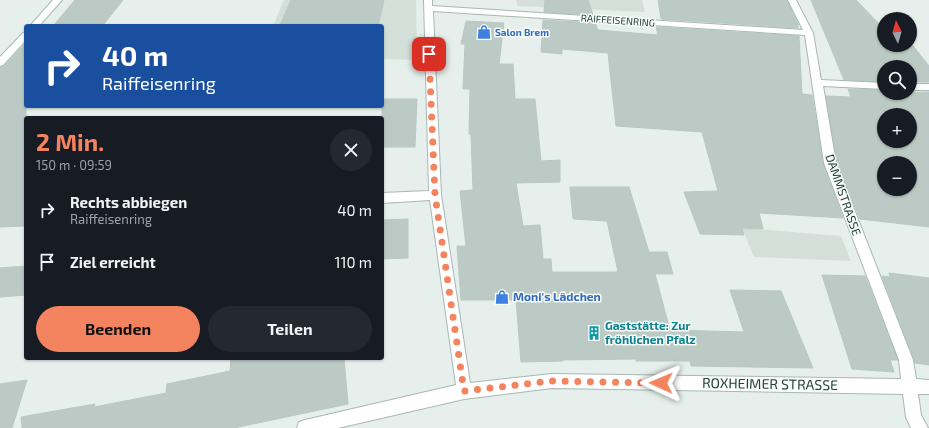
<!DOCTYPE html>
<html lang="de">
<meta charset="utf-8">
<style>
body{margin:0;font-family:"Exo 2",sans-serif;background:#242831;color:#f1f3f6;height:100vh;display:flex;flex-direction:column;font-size:15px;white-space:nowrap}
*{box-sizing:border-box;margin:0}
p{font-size:13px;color:#9ea1a6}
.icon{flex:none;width:22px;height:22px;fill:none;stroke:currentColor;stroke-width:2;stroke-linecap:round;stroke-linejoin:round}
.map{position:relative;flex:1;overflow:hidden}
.sheet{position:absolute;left:24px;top:116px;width:360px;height:244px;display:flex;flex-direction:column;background:#171b24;border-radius:4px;box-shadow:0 1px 3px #0004}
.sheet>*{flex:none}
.top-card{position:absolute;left:24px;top:24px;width:360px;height:84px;border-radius:4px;box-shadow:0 1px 3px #0004;background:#1a4fa0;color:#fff;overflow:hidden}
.needle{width:26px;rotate:355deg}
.tools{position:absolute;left:877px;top:12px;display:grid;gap:8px}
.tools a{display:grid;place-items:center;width:40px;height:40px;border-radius:50%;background:#171b24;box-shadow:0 1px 3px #0004;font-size:20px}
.pin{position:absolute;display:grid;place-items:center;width:34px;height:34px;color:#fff;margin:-17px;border-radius:8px;box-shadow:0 2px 6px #0006}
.me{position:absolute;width:44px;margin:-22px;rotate:271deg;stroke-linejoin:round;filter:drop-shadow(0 0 3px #0008)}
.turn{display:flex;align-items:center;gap:14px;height:84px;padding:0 12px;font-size:18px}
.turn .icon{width:52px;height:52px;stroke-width:2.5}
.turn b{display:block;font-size:28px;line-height:34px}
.round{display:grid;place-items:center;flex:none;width:42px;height:42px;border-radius:21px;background:#242831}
.head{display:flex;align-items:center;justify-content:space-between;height:68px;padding:0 12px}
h1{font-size:24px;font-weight:700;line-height:30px;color:#f4845f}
.cta{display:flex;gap:8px;margin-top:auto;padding:8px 12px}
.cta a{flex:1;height:46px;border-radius:24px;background:#f4845f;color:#111;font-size:16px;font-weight:700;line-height:46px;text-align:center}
.cta a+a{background:#242831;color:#f1f3f6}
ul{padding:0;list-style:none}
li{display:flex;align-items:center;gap:12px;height:52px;padding:0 12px}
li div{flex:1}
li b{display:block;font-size:15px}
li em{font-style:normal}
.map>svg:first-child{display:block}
.built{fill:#d4dfda}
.building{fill:#bbcac4;stroke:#b8c9c2;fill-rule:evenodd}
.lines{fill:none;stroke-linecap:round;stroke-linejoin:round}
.street-casing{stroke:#a8b8b2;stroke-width:2}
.secondary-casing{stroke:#a4bbb3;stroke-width:2}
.street{fill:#fff;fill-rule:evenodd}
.secondary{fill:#fff;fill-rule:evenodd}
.route{stroke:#f4845f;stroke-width:7;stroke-dasharray:0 12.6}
.labels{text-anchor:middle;stroke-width:3;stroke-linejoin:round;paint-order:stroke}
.far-street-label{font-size:10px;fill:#24423a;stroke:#f7fbf9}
.far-shop-label{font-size:10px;font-weight:bold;fill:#366cbe;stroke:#f7fbf9;text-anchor:start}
.street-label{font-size:12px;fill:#24423a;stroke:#f7fbf9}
.shop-label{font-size:12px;font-weight:bold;fill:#366cbe;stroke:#f7fbf9;text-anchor:start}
.culture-label{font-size:12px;font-weight:bold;fill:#0d838f;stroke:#f7fbf9;text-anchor:start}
.near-street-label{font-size:14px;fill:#24423a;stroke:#f7fbf9}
</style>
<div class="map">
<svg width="929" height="428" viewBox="0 0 929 428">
<rect width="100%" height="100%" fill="#e6efeb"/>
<g class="built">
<path d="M 284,0 L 416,0 L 417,60 L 382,59 L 382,26 L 273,26 Z"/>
<path d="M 516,0 L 642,0 L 645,12 L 518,6 Z"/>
<path d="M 742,228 L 841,236 L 851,261 L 754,257 Z"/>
</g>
<g class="building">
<path d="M 75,0 L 123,0 L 104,24 L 91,24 L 89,26 L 53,26 Z"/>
<path d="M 291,0 L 384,0 L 378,26 L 280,25 Z"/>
<path d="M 545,0 L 588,0 L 593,15 L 544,12 Z"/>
<path d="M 658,0 L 787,0 L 798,24 L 798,28 L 661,19 Z"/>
<path d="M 811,0 L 856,0 L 884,29 L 884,45 L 910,45 L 910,42 L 929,66 L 929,82 L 910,82 L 910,67 L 884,67 L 884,82 L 844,80 Z"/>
<path d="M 543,20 L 595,23 L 598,30 L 658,35 L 656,27 L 799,36 L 802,94 L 812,95 L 823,163 L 843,218 L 759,213 L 763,229 L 742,228 L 744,235 L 700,234 L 684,192 L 718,191 L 702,132 L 616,126 L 608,53 L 562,49 L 562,54 L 541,52 Z"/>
<path d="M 466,21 L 504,23 L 499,64 L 513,64 L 515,99 L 535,99 L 541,161 L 560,160 L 560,182 L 516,183 L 523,226 L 540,225 L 543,259 L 551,259 L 552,272 L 618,272 L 607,221 L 573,219 L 570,187 L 629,187 L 649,252 L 667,252 L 673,274 L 655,274 L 670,330 L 744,332 L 730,290 L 781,291 L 813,368 L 691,366 L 690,361 L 636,361 L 636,359 L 563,360 L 563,361 L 521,362 L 516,300 L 461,300 L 457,246 L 466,246 L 460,191 L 473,190 L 471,134 L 469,134 L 470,89 L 463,89 L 465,44 L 461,44 Z"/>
<path d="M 24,45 L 26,45 L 26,226 L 0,227 L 0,67 L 4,66 Z"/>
<path d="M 848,89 L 884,90 L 884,93 L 929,92 L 929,227 L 860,219 L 837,163 L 826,96 L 851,97 ZM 884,115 L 910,115 L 910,141 L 884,141 ZM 884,163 L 910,163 L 910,189 L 884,189 Z"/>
<path d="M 382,99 L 417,99 L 415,147 L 382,147 Z"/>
<path d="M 408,219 L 408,258 L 382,259 L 382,220 Z"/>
<path d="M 26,266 L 26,295 L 0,297 L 0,268 Z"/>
<path d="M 889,273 L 929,278 L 929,365 L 915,363 L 882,276 L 890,277 Z"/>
<path d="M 822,275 L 865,276 L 898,360 L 890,360 L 894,372 L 852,369 Z"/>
<path d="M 231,358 L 344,358 L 348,404 L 234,428 L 22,428 L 21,417 L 95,404 L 94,407 L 166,393 L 167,384 L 230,371 Z"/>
<path d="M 27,380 L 12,428 L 0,428 L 0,384 Z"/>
</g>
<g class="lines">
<defs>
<g id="street">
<path d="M 424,0 L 432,0 L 432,6 L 803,30 L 788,0 L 796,0 L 813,33 L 821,80 L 884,83 L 884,89 L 823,86 L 836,163 L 913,360 L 916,379 L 929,380 L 929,394 L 918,394 L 921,415 L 928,428 L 911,428 L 906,417 L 903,394 L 552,388 L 464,399 L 338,428 L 297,428 L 299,422 L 305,420 L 456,385 L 430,200 L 382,203 L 382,193 L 429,191 ZM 433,11 L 805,35 L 824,163 L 899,360 L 901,379 L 552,374 L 470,383 L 441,195 Z"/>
<rect x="910" y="84" width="19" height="6"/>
</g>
<g id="secondary">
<path d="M 53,0 L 62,0 L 39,26 L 30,26 Z"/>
<path d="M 26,32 L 26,40 L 3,65 L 0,66 L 0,57 L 23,33 Z"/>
</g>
</defs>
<use href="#street" class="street-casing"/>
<use href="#secondary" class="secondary-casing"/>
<use href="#street" class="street"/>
<use href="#secondary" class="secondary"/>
</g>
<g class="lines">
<path class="route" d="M 429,54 L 435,195 L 464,391 L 552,381 L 661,383"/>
</g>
<defs>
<symbol id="shop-bare" viewBox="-9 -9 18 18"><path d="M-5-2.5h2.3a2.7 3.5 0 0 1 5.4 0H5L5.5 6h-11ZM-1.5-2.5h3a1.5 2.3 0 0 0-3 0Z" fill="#3f7fe0" stroke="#f7fbf9" stroke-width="2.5" paint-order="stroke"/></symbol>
<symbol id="building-bare" viewBox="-9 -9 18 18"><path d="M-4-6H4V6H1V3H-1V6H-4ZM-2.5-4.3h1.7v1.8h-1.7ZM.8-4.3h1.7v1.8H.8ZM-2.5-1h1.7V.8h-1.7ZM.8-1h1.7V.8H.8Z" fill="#0f9aa8" stroke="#f7fbf9" stroke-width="2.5" paint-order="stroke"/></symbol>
</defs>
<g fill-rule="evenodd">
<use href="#shop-bare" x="474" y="22" width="20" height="20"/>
<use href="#shop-bare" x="492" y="287" width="20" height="20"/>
<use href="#building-bare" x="584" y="323" width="20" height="20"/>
</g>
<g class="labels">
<g class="far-street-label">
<text transform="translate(618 20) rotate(4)" y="4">RAIFFEISENRING</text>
</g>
<g class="far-shop-label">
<text x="495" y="36">Salon Brem</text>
</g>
<g class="street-label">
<text transform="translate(843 195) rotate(71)" y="4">DAMMSTRASSE</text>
</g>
<g class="shop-label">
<text x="513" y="301">Moni's Lädchen</text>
</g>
<g class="culture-label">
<text x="605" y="330">Gaststätte: Zur<tspan x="605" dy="14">fröhlichen Pfalz</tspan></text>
</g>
<g class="near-street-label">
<text transform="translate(770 384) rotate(1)" y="5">ROXHEIMER STRASSE</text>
</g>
</g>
</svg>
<div class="tools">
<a><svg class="needle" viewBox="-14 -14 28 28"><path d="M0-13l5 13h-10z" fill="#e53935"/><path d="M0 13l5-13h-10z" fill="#9ea1a6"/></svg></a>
<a><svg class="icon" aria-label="search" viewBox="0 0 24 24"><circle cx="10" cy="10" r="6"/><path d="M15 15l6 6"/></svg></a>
<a>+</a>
<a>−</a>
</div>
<div class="pin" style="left:429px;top:54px;background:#d93025"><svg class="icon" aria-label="arrive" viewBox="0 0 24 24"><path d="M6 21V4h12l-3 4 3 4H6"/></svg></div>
<svg class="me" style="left:661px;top:383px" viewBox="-20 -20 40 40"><path d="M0-17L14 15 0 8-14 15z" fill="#f4845f" stroke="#fff" stroke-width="4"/></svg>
<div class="top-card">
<div class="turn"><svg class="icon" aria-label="right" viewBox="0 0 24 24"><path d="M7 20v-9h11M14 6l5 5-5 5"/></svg><div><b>40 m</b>Raiffeisenring</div></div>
</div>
<section class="sheet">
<div class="head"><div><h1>2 Min.</h1><p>150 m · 09:59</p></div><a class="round"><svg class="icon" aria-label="close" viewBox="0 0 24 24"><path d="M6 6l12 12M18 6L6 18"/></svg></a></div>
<ul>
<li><svg class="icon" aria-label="right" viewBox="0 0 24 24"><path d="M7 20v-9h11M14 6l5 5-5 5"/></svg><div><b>Rechts abbiegen</b><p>Raiffeisenring</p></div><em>40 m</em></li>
<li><svg class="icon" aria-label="arrive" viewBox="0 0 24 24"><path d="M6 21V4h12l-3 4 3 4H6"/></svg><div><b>Ziel erreicht</b></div><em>110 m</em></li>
</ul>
<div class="cta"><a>Beenden</a><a>Teilen</a></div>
</section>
</div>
